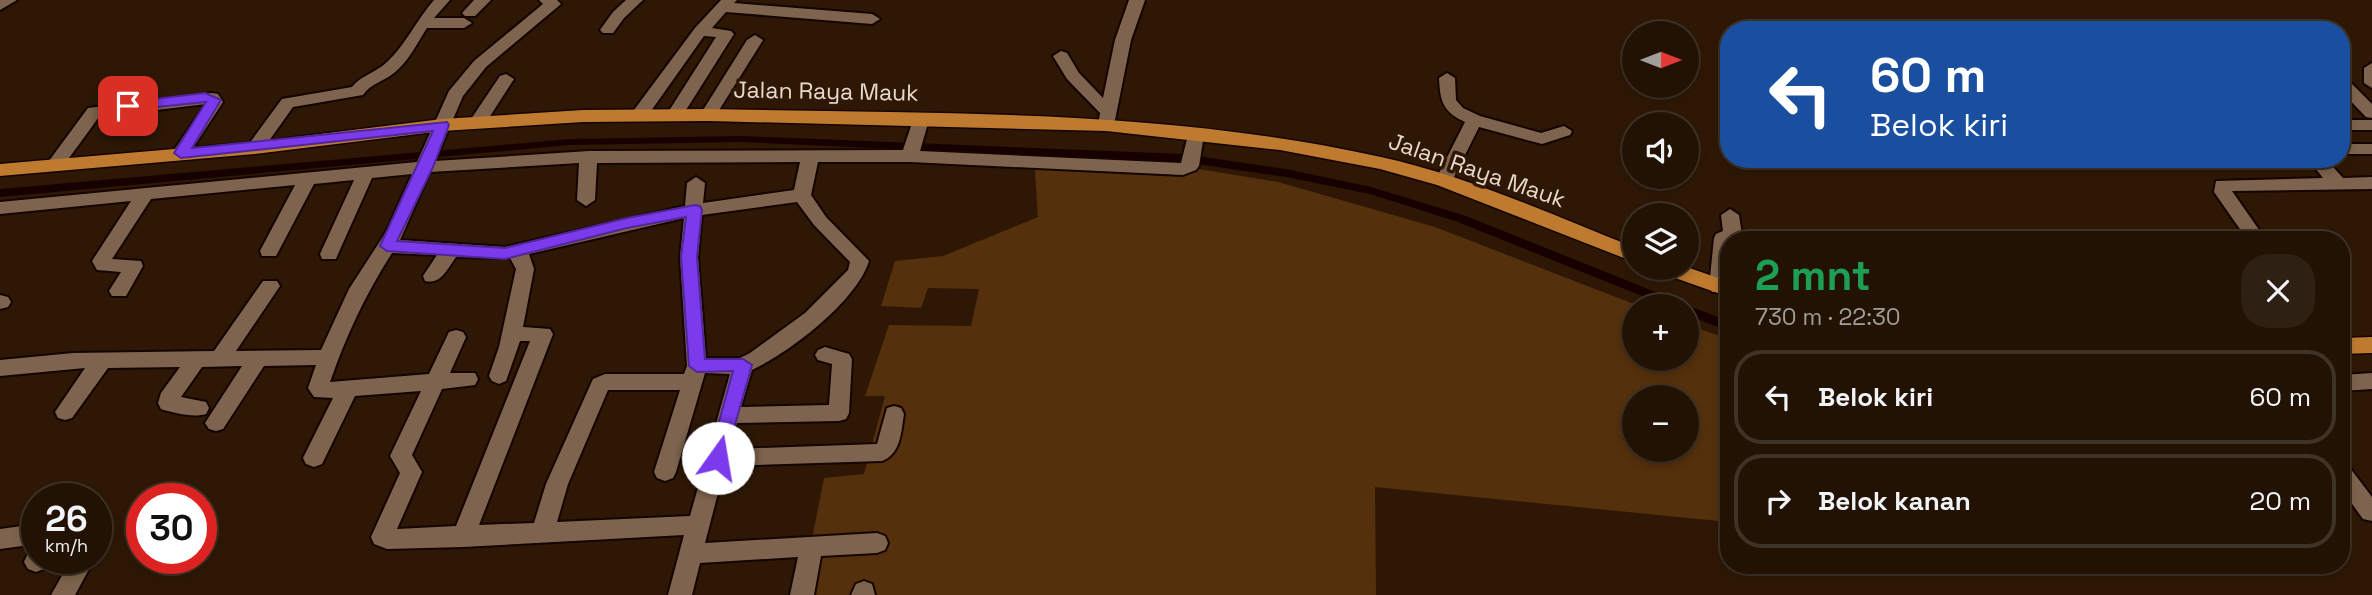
<!DOCTYPE html>
<html lang="id">
<meta charset="utf-8">
<style>
body{margin:0;font-family:"Space Grotesk",sans-serif;background:#2e2013;color:#f1f3f6;height:100vh;display:flex;flex-direction:column;font-size:26px;white-space:nowrap}
*{box-sizing:border-box;margin:0}
p{font-size:23px;color:#a29e9a}
.icon{flex:none;width:38px;height:38px;fill:none;stroke:currentColor;stroke-width:2;stroke-linecap:round;stroke-linejoin:round}
.map{position:relative;flex:1;overflow:hidden}
.panel{position:absolute;left:1720px;top:231px;width:630px;height:343px;display:flex;flex-direction:column;background:#221204;border-radius:28px;box-shadow:0 4px 10px #0003,0 0 0 2px #3f3226}
.panel>*{flex:none}
.banner{position:absolute;left:1720px;top:21px;width:630px;height:147px;border-radius:28px;box-shadow:0 4px 10px #0003,0 0 0 2px #3f3226;background:#1a4fa0;color:#fff;overflow:hidden}
.needle{width:46px;rotate:90deg}
.controls{position:absolute;left:1622px;top:21px;display:grid;gap:14px}
.controls a{display:grid;place-items:center;width:77px;height:77px;border-radius:50%;background:#221204;box-shadow:0 4px 10px #0003,0 0 0 2px #3f3226;font-size:35px}
.speed{position:absolute;left:21px;top:483px;display:flex;gap:14px;font-size:35px;font-weight:700;text-align:center}
.speed>*{display:grid;place-content:center;width:91px;height:91px;border-radius:50%;background:#221204;box-shadow:0 4px 10px #0003,0 0 0 2px #3f3226;line-height:1}
.speed small{font-size:18px;font-weight:400}
.speed .limit{border:10px solid #d22;background:#fff;color:#111}
.pin{position:absolute;display:grid;place-items:center;width:60px;height:60px;color:#fff;margin:-30px;border-radius:14px;box-shadow:0 4px 10px #0006}
.me{position:absolute;width:77px;margin:-38px;rotate:13deg;stroke-linejoin:round;filter:drop-shadow(0 0 5px #0008)}
.turn{display:flex;align-items:center;gap:24px;height:147px;padding:0 35px;font-size:32px}
.turn .icon{width:91px;height:91px;stroke-width:2.5}
.turn b{display:block;font-size:49px;line-height:60px}
.round{display:grid;place-items:center;flex:none;width:74px;height:74px;border-radius:28px;background:#2e2013}
.headline{display:flex;align-items:center;justify-content:space-between;height:119px;padding:0 35px}
h1{font-size:42px;font-weight:600;line-height:52px;color:#1e9e55}
ul{padding:0;list-style:none}
li{display:flex;align-items:center;gap:21px;height:94px;margin:0 14px 10px;padding:0 21px;border:4px solid #3f3226;border-radius:28px}
li div{flex:1}
li b{display:block;font-size:26px}
li em{font-style:normal}
.map>svg:first-child{display:block}
.green{fill:#54300c;fill-rule:evenodd}
.lines{fill:none;stroke-linecap:round;stroke-linejoin:round}
.canal{fill:#170000;fill-rule:evenodd}
.minor-casing{stroke:#150400;stroke-width:4}
.major-casing{stroke:#150400;stroke-width:3}
.minor{fill:#7e644e;fill-rule:evenodd}
.major{fill:#be7a2f;fill-rule:evenodd}
.route{fill:#7c3aed;stroke:#51269a;stroke-width:2}
.labels{text-anchor:middle;stroke-width:7;stroke-linejoin:round;paint-order:stroke}
.street-label{font-size:23px;fill:#e8d9cd;stroke:#2e1805}
</style>
<div class="map">
<svg width="2372" height="595" viewBox="0 0 2372 595">
<rect width="100%" height="100%" fill="#2e1805"/>
<path class="green" d="M 1034,157 L 1187,167 L 1278,182 L 1435,227 L 1639,306 L 1634,306 L 1634,359 L 1687,359 L 1687,325 L 1729,339 L 1729,522 L 1375,487 L 1376,595 L 801,595 L 824,478 L 864,474 L 885,396 L 865,396 L 889,325 L 971,326 L 979,289 L 928,288 L 921,308 L 881,306 L 895,261 L 943,256 L 1038,217 ZM 1634,397 L 1687,397 L 1687,450 L 1634,450 Z"/>
<g class="lines">
<path class="canal" d="M 741,136 L 1183,154 L 1286,169 L 1371,187 L 1466,216 L 1683,303 L 1685,306 L 1691,307 L 1729,321 L 1729,331 L 1687,315 L 1687,306 L 1667,306 L 1458,222 L 1370,194 L 1286,177 L 1183,162 L 741,142 L 570,145 L 0,197 L 0,189 L 570,139 Z"/>
<defs>
<g id="minor">
<path d="M 0,0 L 17,0 L 0,10 Z"/>
<path d="M 434,0 L 450,0 L 434,18 L 464,18 L 472,23 L 464,28 L 427,28 C 417,43 409,61 394,73 C 383,82 371,83 363,95 L 293,107 L 261,152 L 249,152 L 246,148 L 282,99 L 352,87 C 361,75 376,73 387,62 C 405,46 417,19 434,0 Z"/>
<path d="M 474,0 L 491,0 L 475,16 L 465,16 L 462,13 Z"/>
<path d="M 539,0 L 557,0 L 561,4 L 486,67 L 463,96 L 435,161 L 589,151 L 903,150 L 913,120 L 921,115 L 929,120 L 920,151 L 1181,163 L 1188,135 L 1196,130 L 1204,135 L 1199,166 L 1196,170 L 1183,175 L 910,162 L 818,162 L 811,195 L 826,217 L 869,261 C 856,302 790,352 752,370 L 741,407 L 829,405 L 832,364 L 818,360 L 815,355 L 818,350 L 825,347 L 849,354 L 852,359 L 849,413 L 846,419 L 839,421 L 737,423 L 729,449 L 877,444 L 887,408 L 894,406 L 901,408 L 904,414 C 901,432 901,454 882,461 L 725,466 L 705,543 L 877,533 L 885,536 L 888,543 L 885,550 L 877,553 L 821,556 L 814,595 L 790,595 L 798,557 L 700,563 L 692,595 L 668,595 L 684,535 L 463,547 L 387,549 L 374,544 L 371,537 L 400,473 L 390,456 L 421,391 L 355,396 L 322,464 L 314,467 L 306,464 L 303,458 L 333,398 L 314,397 L 308,388 L 316,365 L 264,366 L 223,429 L 216,431 L 209,429 L 205,423 L 242,366 L 202,367 L 181,397 L 206,402 L 209,408 L 206,414 C 193,418 174,413 161,409 L 158,403 L 161,393 L 180,367 L 108,368 L 72,418 L 65,420 L 58,418 L 55,412 L 85,368 L 0,376 L 0,360 L 73,353 L 214,351 L 263,281 L 277,281 L 280,286 L 236,351 L 321,350 L 349,289 L 386,232 L 412,174 L 372,178 L 338,254 L 336,259 L 322,259 L 320,254 L 354,180 L 314,184 L 276,256 L 262,256 L 260,251 L 295,185 L 151,199 L 112,259 L 141,261 L 143,266 L 126,296 L 112,296 L 109,291 L 121,272 L 97,270 L 92,261 L 131,201 L 0,214 L 0,202 L 417,162 L 449,91 L 474,61 L 543,4 ZM 800,162 L 794,190 L 703,203 L 705,183 L 696,177 L 687,183 L 685,206 L 505,247 L 400,240 L 430,172 L 579,163 L 577,200 L 586,206 L 595,200 L 597,163 ZM 797,202 L 814,225 L 850,262 L 848,270 L 805,313 L 750,353 L 740,358 L 706,358 L 698,257 L 702,215 ZM 684,218 L 680,257 L 687,366 L 684,374 L 605,374 L 593,379 L 546,484 L 534,523 L 479,525 L 553,334 L 550,329 L 523,327 L 534,269 L 529,254 ZM 392,253 L 437,255 L 423,276 L 425,281 C 441,285 448,268 456,257 L 510,258 L 516,269 L 499,347 L 489,376 L 492,381 L 499,384 L 506,381 L 520,341 L 530,341 L 456,526 L 397,529 L 422,472 L 412,455 L 442,389 L 475,385 L 478,379 L 475,373 L 450,373 L 466,337 L 463,332 L 456,330 L 449,332 L 429,374 L 330,382 C 346,336 365,295 392,253 ZM 705,373 L 730,374 L 690,516 L 557,522 L 568,484 L 608,390 L 680,390 L 654,472 L 657,478 L 665,481 L 673,478 L 676,472 Z"/>
<path d="M 626,0 L 643,0 L 624,18 L 613,33 L 603,33 L 600,30 L 613,12 Z"/>
<path d="M 721,0 L 737,0 L 734,3 L 872,14 L 880,19 L 872,24 L 726,12 L 712,28 L 731,31 L 734,34 L 681,118 L 669,118 L 667,114 L 716,37 L 704,36 L 646,118 L 634,118 L 632,114 L 634,110 L 695,28 Z"/>
<path d="M 1129,0 L 1145,0 L 1131,40 L 1114,125 L 1106,130 L 1098,125 L 1100,113 L 1067,79 L 1053,56 L 1061,51 L 1067,53 L 1079,73 L 1103,98 L 1115,40 Z"/>
<path d="M 755,35 L 763,40 L 716,115 L 708,120 L 702,119 L 700,115 L 747,40 Z"/>
<path d="M 2372,63 L 2372,88 L 2364,83 L 2364,68 Z"/>
<path d="M 1447,73 L 1455,78 L 1456,100 L 1463,108 L 1480,116 L 1541,133 L 1564,126 L 1572,131 L 1570,135 L 1542,144 L 1479,127 L 1450,185 L 1438,185 L 1435,181 L 1465,122 C 1443,112 1440,101 1439,78 Z"/>
<path d="M 506,74 L 514,79 L 483,127 L 471,127 L 469,123 L 471,119 L 500,76 Z"/>
<path d="M 2342,78 L 2348,80 L 2372,104 L 2372,118 L 2366,117 L 2342,92 Z"/>
<path d="M 212,93 L 218,94 L 223,102 L 187,157 L 181,159 L 172,153 L 206,104 L 99,117 L 61,169 L 55,171 L 46,165 L 88,108 Z"/>
<rect x="2342" y="120" width="30" height="10"/>
<rect x="2342" y="144" width="30" height="10"/>
<path d="M 2308,159 L 2326,159 L 2343,178 L 2372,177 L 2372,189 L 2232,191 L 2264,237 L 2263,240 L 2228,240 L 2230,235 L 2242,232 L 2214,192 L 2216,181 L 2323,178 Z"/>
<path d="M 1730,209 L 1739,215 L 1742,235 L 1739,239 L 1729,240 L 1729,287 L 1726,292 L 1712,292 L 1709,287 L 1714,238 L 1716,234 L 1723,231 L 1721,215 Z"/>
<path d="M 0,295 L 8,297 L 11,302 L 8,307 L 0,309 Z"/>
<path d="M 2372,373 L 2372,389 L 2342,391 L 2342,375 Z"/>
<path d="M 2342,465 L 2350,468 L 2372,497 L 2372,521 L 2363,519 L 2342,490 Z"/>
<path d="M 96,515 L 104,517 L 111,528 L 104,543 L 96,545 Z"/>
<path d="M 37,524 L 37,544 L 0,549 L 0,529 Z"/>
<path d="M 37,548 L 37,558 L 48,558 L 44,569 L 36,572 L 28,569 L 24,562 L 29,551 Z"/>
<path d="M 72,558 L 95,558 L 75,595 L 51,595 Z"/>
<path d="M 864,581 L 872,584 L 875,595 L 851,595 L 856,584 Z"/>
</g>
<g id="major">
<path d="M 708,109 C 932,114 1161,108 1381,157 C 1468,176 1552,215 1634,247 L 1634,262 L 1437,185 L 1380,169 L 1280,150 L 1106,131 L 708,121 L 583,122 L 442,131 L 255,154 L 0,176 L 0,164 L 255,142 L 442,119 L 583,110 Z"/>
<path d="M 1687,267 L 1729,282 L 1729,297 L 1661,273 L 1658,268 Z"/>
<path d="M 2372,337 L 2372,353 L 2342,354 L 2342,338 Z"/>
</g>
</defs>
<use href="#minor" class="minor-casing"/>
<use href="#major" class="major-casing"/>
<use href="#minor" class="minor"/>
<use href="#major" class="major"/>
</g>
<path class="route" d="M 205,93 L 221,100 L 192,148 L 447,122 L 449,125 L 433,167 L 397,241 L 505,248 L 627,218 L 695,205 L 700,206 L 702,210 L 697,257 L 705,359 L 743,359 L 752,365 L 724,463 L 718,465 L 712,463 L 709,458 L 733,371 L 697,372 L 689,366 L 681,257 L 686,217 L 627,228 L 505,259 L 387,251 L 380,246 L 433,131 L 181,158 L 174,153 L 206,102 L 128,110 L 121,106 L 128,102 Z"/>
<g class="labels">
<g class="street-label">
<text transform="translate(826 91) rotate(1)" y="8">Jalan Raya Mauk</text>
<text transform="translate(1477 170) rotate(19)" y="8">Jalan Raya Mauk</text>
</g>
</g>
</svg>
<div class="controls">
<a><svg class="needle" viewBox="-14 -14 28 28"><path d="M0-13l5 13h-10z" fill="#e53935"/><path d="M0 13l5-13h-10z" fill="#a29e9a"/></svg></a>
<a><svg class="icon" aria-label="sound" viewBox="0 0 24 24"><path d="M4 9h4l5-4v14l-5-4H4zM17 9q2 3 0 6"/></svg></a>
<a><svg class="icon" aria-label="layers" viewBox="0 0 24 24"><path d="M12 4l9 5-9 5-9-5zM3 14l9 5 9-5"/></svg></a>
<a>+</a>
<a>−</a>
</div>
<div class="speed"><div>26<small>km/h</small></div><div class="limit">30</div></div>
<div class="pin" style="left:128px;top:106px;background:#d93025"><svg class="icon" aria-label="arrive" viewBox="0 0 24 24"><path d="M6 21V4h12l-3 4 3 4H6"/></svg></div>
<svg class="me" style="left:718px;top:458px" viewBox="-20 -20 40 40"><circle r="19" fill="#fff"/><path d="M0-13L10 11 0 6-10 11z" fill="#7c3aed"/></svg>
<div class="banner">
<div class="turn"><svg class="icon" aria-label="left" viewBox="0 0 24 24"><path d="M17 20v-9H6M10 6l-5 5 5 5"/></svg><div><b>60 m</b>Belok kiri</div></div>
</div>
<section class="panel">
<div class="headline"><div><h1>2 mnt</h1><p>730 m · 22:30</p></div><a class="round"><svg class="icon" aria-label="close" viewBox="0 0 24 24"><path d="M6 6l12 12M18 6L6 18"/></svg></a></div>
<ul>
<li><svg class="icon" aria-label="left" viewBox="0 0 24 24"><path d="M17 20v-9H6M10 6l-5 5 5 5"/></svg><div><b>Belok kiri</b></div><em>60 m</em></li>
<li><svg class="icon" aria-label="right" viewBox="0 0 24 24"><path d="M7 20v-9h11M14 6l5 5-5 5"/></svg><div><b>Belok kanan</b></div><em>20 m</em></li>
</ul>
</section>
</div>
